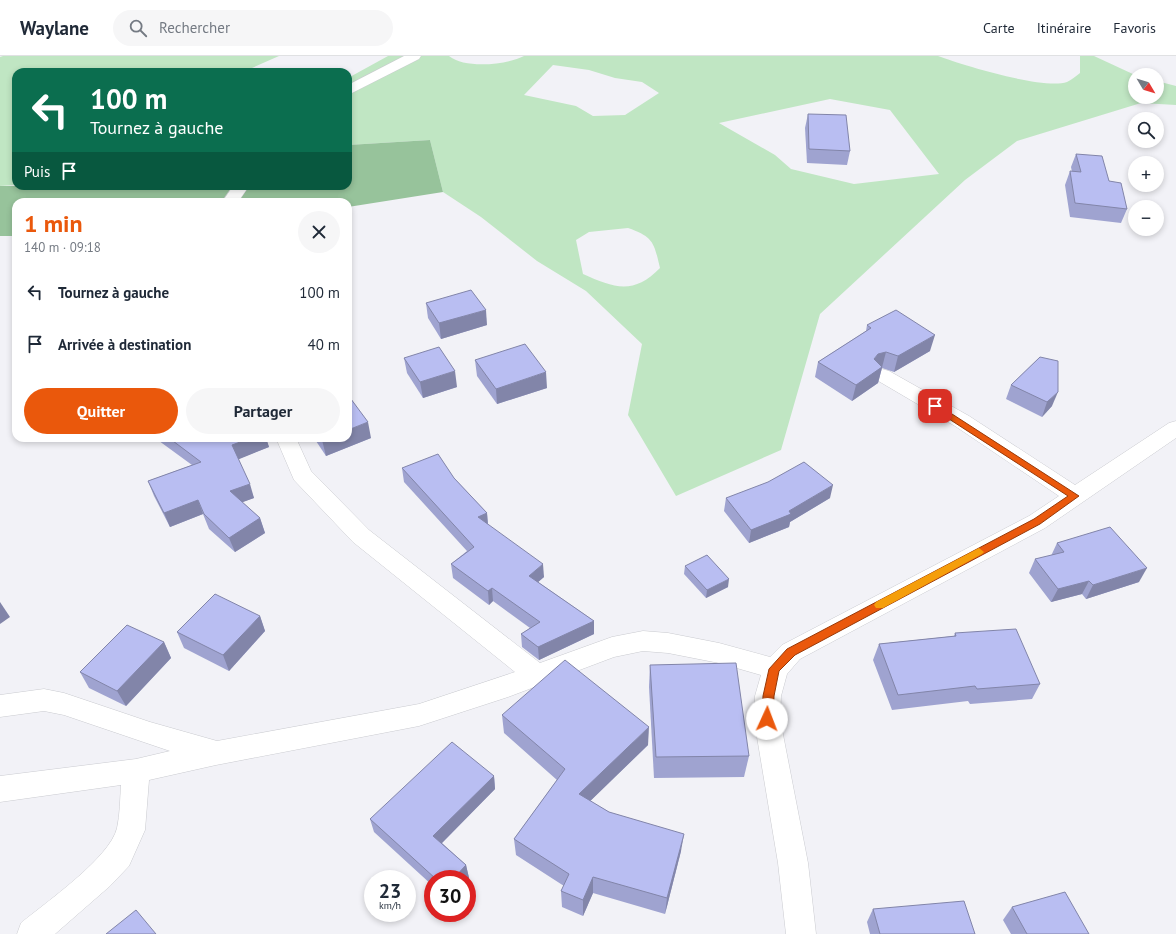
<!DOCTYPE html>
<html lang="fr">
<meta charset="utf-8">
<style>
body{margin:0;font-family:"PT Sans",sans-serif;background:#f6f6f7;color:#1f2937;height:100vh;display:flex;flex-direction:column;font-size:15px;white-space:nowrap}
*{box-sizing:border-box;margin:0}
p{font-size:13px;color:#747a83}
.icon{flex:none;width:22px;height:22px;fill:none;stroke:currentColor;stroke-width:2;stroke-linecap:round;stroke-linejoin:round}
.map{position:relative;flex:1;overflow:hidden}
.drawer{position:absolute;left:12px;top:142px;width:340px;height:244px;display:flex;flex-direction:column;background:#fff;border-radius:12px;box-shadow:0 2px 6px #0003}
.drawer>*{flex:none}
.banner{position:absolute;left:12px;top:12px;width:340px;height:122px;border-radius:12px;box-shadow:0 2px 6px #0003;background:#0b6e4f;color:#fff;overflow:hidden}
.needle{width:26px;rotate:128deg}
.tools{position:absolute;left:1128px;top:12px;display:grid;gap:8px}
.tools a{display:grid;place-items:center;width:36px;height:36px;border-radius:50%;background:#fff;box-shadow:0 2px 6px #0003;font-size:20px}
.speed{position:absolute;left:364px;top:814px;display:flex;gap:8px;font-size:20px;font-weight:700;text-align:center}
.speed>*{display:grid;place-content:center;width:52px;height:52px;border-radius:50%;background:#fff;box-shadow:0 2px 6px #0003;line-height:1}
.speed small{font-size:10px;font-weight:400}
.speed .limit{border:6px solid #d22;background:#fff;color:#111}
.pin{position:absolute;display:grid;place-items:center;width:34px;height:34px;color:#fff;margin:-17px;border-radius:8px;box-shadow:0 2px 6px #0006}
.me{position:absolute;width:44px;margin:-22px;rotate:2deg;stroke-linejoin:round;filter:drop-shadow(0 0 3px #0008)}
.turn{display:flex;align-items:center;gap:14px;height:84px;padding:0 12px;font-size:18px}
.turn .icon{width:52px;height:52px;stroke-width:2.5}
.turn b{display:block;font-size:28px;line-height:34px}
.then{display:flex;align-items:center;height:38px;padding:0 12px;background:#0003;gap:8px;font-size:15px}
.round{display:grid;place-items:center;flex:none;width:42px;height:42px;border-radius:21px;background:#f6f6f7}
.head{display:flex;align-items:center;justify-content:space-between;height:68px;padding:0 12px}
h1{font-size:24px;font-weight:600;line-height:30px;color:#ea580c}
.button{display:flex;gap:8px;margin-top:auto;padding:8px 12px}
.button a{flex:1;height:46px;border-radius:24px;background:#ea580c;color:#fff;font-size:16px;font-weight:600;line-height:46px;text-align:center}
.button a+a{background:#f6f6f7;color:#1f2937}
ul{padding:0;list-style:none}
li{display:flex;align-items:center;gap:12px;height:52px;padding:0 12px}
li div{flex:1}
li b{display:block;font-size:15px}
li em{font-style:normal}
header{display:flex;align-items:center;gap:24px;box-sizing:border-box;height:56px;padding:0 20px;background:#fff;border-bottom:1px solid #e0e1e3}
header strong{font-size:19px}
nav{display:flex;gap:22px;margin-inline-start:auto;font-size:14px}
.search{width:280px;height:36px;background:#f6f6f7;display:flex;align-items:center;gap:10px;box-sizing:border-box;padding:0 14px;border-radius:22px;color:#747a83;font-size:15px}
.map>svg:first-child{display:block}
.green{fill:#c0e6c3;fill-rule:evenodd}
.forest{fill:#97c39b}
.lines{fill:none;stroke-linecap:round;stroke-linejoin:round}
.minor-casing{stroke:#cacbd0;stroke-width:1}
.minor{fill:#fff;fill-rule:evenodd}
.wall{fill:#9fa3d0}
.shaded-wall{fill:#8285a9}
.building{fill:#b9bef2;stroke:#8285a9}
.route{fill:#ea580c;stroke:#983908}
.slow{fill:#f59e0b}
</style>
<header>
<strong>Waylane</strong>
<div class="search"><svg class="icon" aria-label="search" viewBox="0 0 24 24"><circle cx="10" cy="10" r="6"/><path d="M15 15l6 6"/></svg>Rechercher</div>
<nav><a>Carte</a><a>Itinéraire</a><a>Favoris</a></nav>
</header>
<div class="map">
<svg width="1176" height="878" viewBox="0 0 1176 878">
<rect width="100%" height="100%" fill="#f2f2f7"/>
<g class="green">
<path d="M 3,0 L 279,0 L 243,16 L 16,16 L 16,129 L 0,130 L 0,1 Z"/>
<path d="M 388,0 L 449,0 C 465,13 506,9 524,0 L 938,0 C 963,9 1043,34 1067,26 C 1071,24 1076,20 1080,17 L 1080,0 L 1094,0 L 1135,19 L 1135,41 L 1157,41 L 1157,25 L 1176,30 L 1176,49 L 1141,47 L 1017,85 L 965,124 L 820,258 L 781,394 L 676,440 L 628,359 L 642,288 L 586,235 L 537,205 L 481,161 L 443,136 L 430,84 L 348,89 L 348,22 ZM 553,9 L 589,14 L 615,22 L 642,26 L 659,37 L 625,59 L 593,60 L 576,50 L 524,39 ZM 830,43 L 890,54 L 939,118 L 854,128 L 791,113 L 775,99 L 719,67 ZM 628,172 C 654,181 654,187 660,212 C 634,239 614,232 583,218 L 576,184 L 589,176 Z"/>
</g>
<path class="forest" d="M 430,84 L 443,136 L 348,151 L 348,146 L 16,146 L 16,180 L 0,180 L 0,130 L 348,130 L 348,89 Z"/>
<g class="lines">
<defs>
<g id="minor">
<path d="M 404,0 L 421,0 L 419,3 L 348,39 L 348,29 Z"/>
<path d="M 233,130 L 249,130 L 238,146 L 222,146 Z"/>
<path d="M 882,313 L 889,315 L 969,360 L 1075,429 L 1169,367 L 1176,365 L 1176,382 L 1045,472 L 800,603 L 787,618 L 781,640 L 780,663 L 808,807 L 816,878 L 786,878 L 778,807 L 754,663 L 755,640 L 761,619 L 719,607 L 668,597 L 643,595 L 614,601 L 508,641 L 419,670 L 216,709 L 149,724 L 145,774 L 129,810 L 110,830 L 55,878 L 17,878 L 21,867 C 45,847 110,802 117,772 C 120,759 120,743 121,729 L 0,746 L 0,720 L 136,703 L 170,695 L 64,659 L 44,655 L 0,661 L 0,639 L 44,633 L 64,637 L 150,666 L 217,685 L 419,648 L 515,616 L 353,486 L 294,424 L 276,382 L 296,382 L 311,415 L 369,474 L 540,607 L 612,581 L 643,575 L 668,577 L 719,587 L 770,601 L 782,589 L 1029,460 L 1059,440 L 955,370 L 875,323 L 872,319 L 875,315 Z"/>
</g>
</defs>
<use href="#minor" class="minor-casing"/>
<use href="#minor" class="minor"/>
</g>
<g class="wall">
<path d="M 808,58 L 850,95 L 847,109 L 807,107 L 805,72 Z"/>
<path d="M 1076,98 L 1109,125 L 1127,153 L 1121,167 L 1070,161 L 1065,129 L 1070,115 L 1072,116 L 1071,111 Z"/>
<path d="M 426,247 L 487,269 L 441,283 L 428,262 Z"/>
<path d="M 867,269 L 930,295 L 894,316 L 882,312 L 878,327 L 852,345 L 815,321 L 818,306 L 866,275 Z"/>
<path d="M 1040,301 L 1052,350 L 1042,361 L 1006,343 L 1011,329 Z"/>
<path d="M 404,302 L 457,331 L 423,342 L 407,317 Z"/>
<path d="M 475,304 L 547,332 L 497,348 L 477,320 Z"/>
<path d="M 155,382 L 266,382 L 269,391 L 238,403 L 254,442 L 242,446 L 260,462 L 265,477 L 235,496 L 209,473 L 203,458 L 170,471 L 154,440 L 148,425 L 192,409 Z"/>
<path d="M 314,382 L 371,382 L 326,400 Z"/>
<path d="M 402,412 L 454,422 L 487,457 L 488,469 L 544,521 L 538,526 L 594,565 L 594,578 L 539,604 L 522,591 L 521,578 L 530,572 L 493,545 L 489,549 L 453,522 L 451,508 L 467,495 L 404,426 Z"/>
<path d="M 726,442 L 830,442 L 790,466 L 789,471 L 749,487 L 724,455 Z"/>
<path d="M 1057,487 L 1139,526 L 1086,543 L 1082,538 L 1051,546 L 1029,517 L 1035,503 L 1051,500 Z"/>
<path d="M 685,510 L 728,531 L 706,542 L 684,518 Z"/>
<path d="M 260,560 L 265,575 L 229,615 L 184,592 L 177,576 Z"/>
<path d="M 955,577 L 1040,628 L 1032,643 L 970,648 L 968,645 L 892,654 L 873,604 L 879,588 L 954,580 Z"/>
<path d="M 164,586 L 171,602 L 126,650 L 89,632 L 80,616 Z"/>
<path d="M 650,609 L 749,700 L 744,721 L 654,722 L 649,631 Z"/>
<path d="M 502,659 L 648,689 L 590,745 L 609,756 L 681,795 L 665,858 L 593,837 L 583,860 L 562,851 L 561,835 L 564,830 L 516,799 L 514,783 L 557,724 L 504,677 Z"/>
<path d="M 494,720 L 495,733 L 442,787 L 466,809 L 469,822 L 467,823 L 433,823 L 433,830 L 374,776 L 370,763 Z"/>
<path d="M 1012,851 L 1089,878 L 1011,878 L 1003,864 Z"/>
<path d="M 873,853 L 975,878 L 870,878 L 867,866 Z"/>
</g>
<g class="shaded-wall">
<path d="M 486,254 L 487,269 L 441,283 L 439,267 Z"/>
<path d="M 935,279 L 930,295 L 894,316 L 898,300 Z"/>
<path d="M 886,296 L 878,327 L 852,345 L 856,329 L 878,298 Z"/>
<path d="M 455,315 L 457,331 L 423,342 L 420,326 Z"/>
<path d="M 546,316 L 547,332 L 497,348 L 496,333 Z"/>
<path d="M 1058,336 L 1052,350 L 1042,361 L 1047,346 Z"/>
<path d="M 368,366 L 371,382 L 326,400 L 322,384 L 328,382 L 348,382 L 348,374 Z"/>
<path d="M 251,382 L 266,382 L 269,391 L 237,404 L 232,389 Z"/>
<path d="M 250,428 L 254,442 L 235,449 L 230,435 Z"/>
<path d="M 833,429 L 830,442 L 790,466 L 789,471 L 749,487 L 751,474 L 789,455 Z"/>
<path d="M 198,444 L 203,458 L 170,471 L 164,457 Z"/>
<path d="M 487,457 L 488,470 L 478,461 Z"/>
<path d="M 260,462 L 265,477 L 235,496 L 229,482 Z"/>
<path d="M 543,508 L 544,521 L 530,533 L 529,520 Z"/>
<path d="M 1147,512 L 1139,526 L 1086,543 L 1093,529 Z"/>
<path d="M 729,523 L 728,531 L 706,542 L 707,534 Z"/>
<path d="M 1089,525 L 1082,538 L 1051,546 L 1058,533 Z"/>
<path d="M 492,532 L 493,545 L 489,549 L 488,535 Z"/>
<path d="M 0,546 L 10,561 L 0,568 Z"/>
<path d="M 260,560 L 265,575 L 229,615 L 223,599 Z"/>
<path d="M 594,565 L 594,578 L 539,604 L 538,591 Z"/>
<path d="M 164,586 L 171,602 L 126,650 L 117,635 Z"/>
<path d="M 649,671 L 648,689 L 580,755 L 579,738 Z"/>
<path d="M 494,720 L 495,733 L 436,793 L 433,780 Z"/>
<path d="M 684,778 L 681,795 L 665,858 L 667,842 Z"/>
<path d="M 466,809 L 469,822 L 467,823 L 453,823 Z"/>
<path d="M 593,821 L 593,837 L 583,860 L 583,844 Z"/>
</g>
<g class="building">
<path d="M 808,58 L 846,59 L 850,95 L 809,93 Z"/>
<path d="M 1076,98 L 1102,100 L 1109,125 L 1121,127 L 1127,153 L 1075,147 L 1070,115 L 1081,116 Z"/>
<path d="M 471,234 L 486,254 L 439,267 L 426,247 Z"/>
<path d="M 896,254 L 935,279 L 898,300 L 886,296 L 878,298 L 874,303 L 882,311 L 856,329 L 818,306 L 871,272 L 867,269 Z"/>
<path d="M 525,288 L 546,316 L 496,333 L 475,304 Z"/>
<path d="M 439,291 L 455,315 L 420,326 L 404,302 Z"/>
<path d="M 1040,301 L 1058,305 L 1058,336 L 1047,346 L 1011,329 Z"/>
<path d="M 348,339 L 368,366 L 348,374 Z"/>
<path d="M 169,382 L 251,382 L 232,389 L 250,428 L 230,435 L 260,462 L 229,482 L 204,458 L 198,444 L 164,457 L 148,425 L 201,406 Z"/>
<path d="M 320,382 L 328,382 L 322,384 Z"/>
<path d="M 438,398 L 454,422 L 487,457 L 478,461 L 543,508 L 529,520 L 594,565 L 538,591 L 521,578 L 540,566 L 492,532 L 488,535 L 451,508 L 474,491 L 402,412 Z"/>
<path d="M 804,406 L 833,429 L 789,455 L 791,458 L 751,474 L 726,442 L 768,426 Z"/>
<path d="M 1110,471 L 1147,512 L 1093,529 L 1089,525 L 1058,533 L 1035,503 L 1064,496 L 1057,487 Z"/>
<path d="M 707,499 L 729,523 L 707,534 L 685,510 Z"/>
<path d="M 215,538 L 260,560 L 223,599 L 177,576 Z"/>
<path d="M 127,569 L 164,586 L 117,635 L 80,616 Z"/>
<path d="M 1016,573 L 1040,628 L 977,633 L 975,630 L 898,639 L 879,588 L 956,580 L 955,577 Z"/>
<path d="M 565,604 L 649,671 L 579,738 L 609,756 L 684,778 L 667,842 L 593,821 L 583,844 L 561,835 L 569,818 L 514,783 L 565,713 L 502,659 Z"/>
<path d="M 736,607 L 749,700 L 656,701 L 650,609 Z"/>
<path d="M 452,686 L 494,720 L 433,780 L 466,809 L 453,823 L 436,823 L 370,763 Z"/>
<path d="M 1065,836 L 1089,878 L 1027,878 L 1012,851 Z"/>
<path d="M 964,845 L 975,878 L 880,878 L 873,853 Z"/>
<path d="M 136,854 L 156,878 L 106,878 Z"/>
</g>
<path class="route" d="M 935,347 L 1079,440 L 1040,468 L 795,599 L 779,615 L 774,640 L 773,663 L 771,666 L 763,666 L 762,663 L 763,640 L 769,613 L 787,593 L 1034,463 L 1068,440 L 932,352 L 932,348 Z"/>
<path class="slow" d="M 979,492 L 984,496 L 982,498 L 883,552 L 876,552 L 874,549 L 876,546 Z"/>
</svg>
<div class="tools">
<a><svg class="needle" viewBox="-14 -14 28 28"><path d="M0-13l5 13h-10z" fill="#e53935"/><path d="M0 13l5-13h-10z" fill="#747a83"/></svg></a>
<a><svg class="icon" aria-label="search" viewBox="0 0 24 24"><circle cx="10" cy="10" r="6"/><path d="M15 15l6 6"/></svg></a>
<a>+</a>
<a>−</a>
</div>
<div class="speed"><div>23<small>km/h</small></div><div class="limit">30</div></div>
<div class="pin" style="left:935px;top:350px;background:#d93025"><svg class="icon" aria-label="arrive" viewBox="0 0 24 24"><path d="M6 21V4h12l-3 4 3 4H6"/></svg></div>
<svg class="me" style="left:767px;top:663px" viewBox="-20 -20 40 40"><circle r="19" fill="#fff"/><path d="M0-13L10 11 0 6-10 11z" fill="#ea580c"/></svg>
<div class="banner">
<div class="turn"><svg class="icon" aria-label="left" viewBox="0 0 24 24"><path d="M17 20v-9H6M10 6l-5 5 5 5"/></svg><div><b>100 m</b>Tournez à gauche</div></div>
<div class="then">Puis<svg class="icon" aria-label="arrive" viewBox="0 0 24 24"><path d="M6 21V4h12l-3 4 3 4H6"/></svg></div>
</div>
<section class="drawer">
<div class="head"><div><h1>1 min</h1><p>140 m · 09:18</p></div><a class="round"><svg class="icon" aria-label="close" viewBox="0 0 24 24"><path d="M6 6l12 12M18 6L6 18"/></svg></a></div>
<ul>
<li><svg class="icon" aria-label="left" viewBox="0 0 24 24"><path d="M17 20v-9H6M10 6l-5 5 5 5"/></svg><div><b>Tournez à gauche</b></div><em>100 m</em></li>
<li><svg class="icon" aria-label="arrive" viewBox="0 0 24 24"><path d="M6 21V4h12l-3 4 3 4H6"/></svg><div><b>Arrivée à destination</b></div><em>40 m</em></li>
</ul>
<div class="button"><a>Quitter</a><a>Partager</a></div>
</section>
</div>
